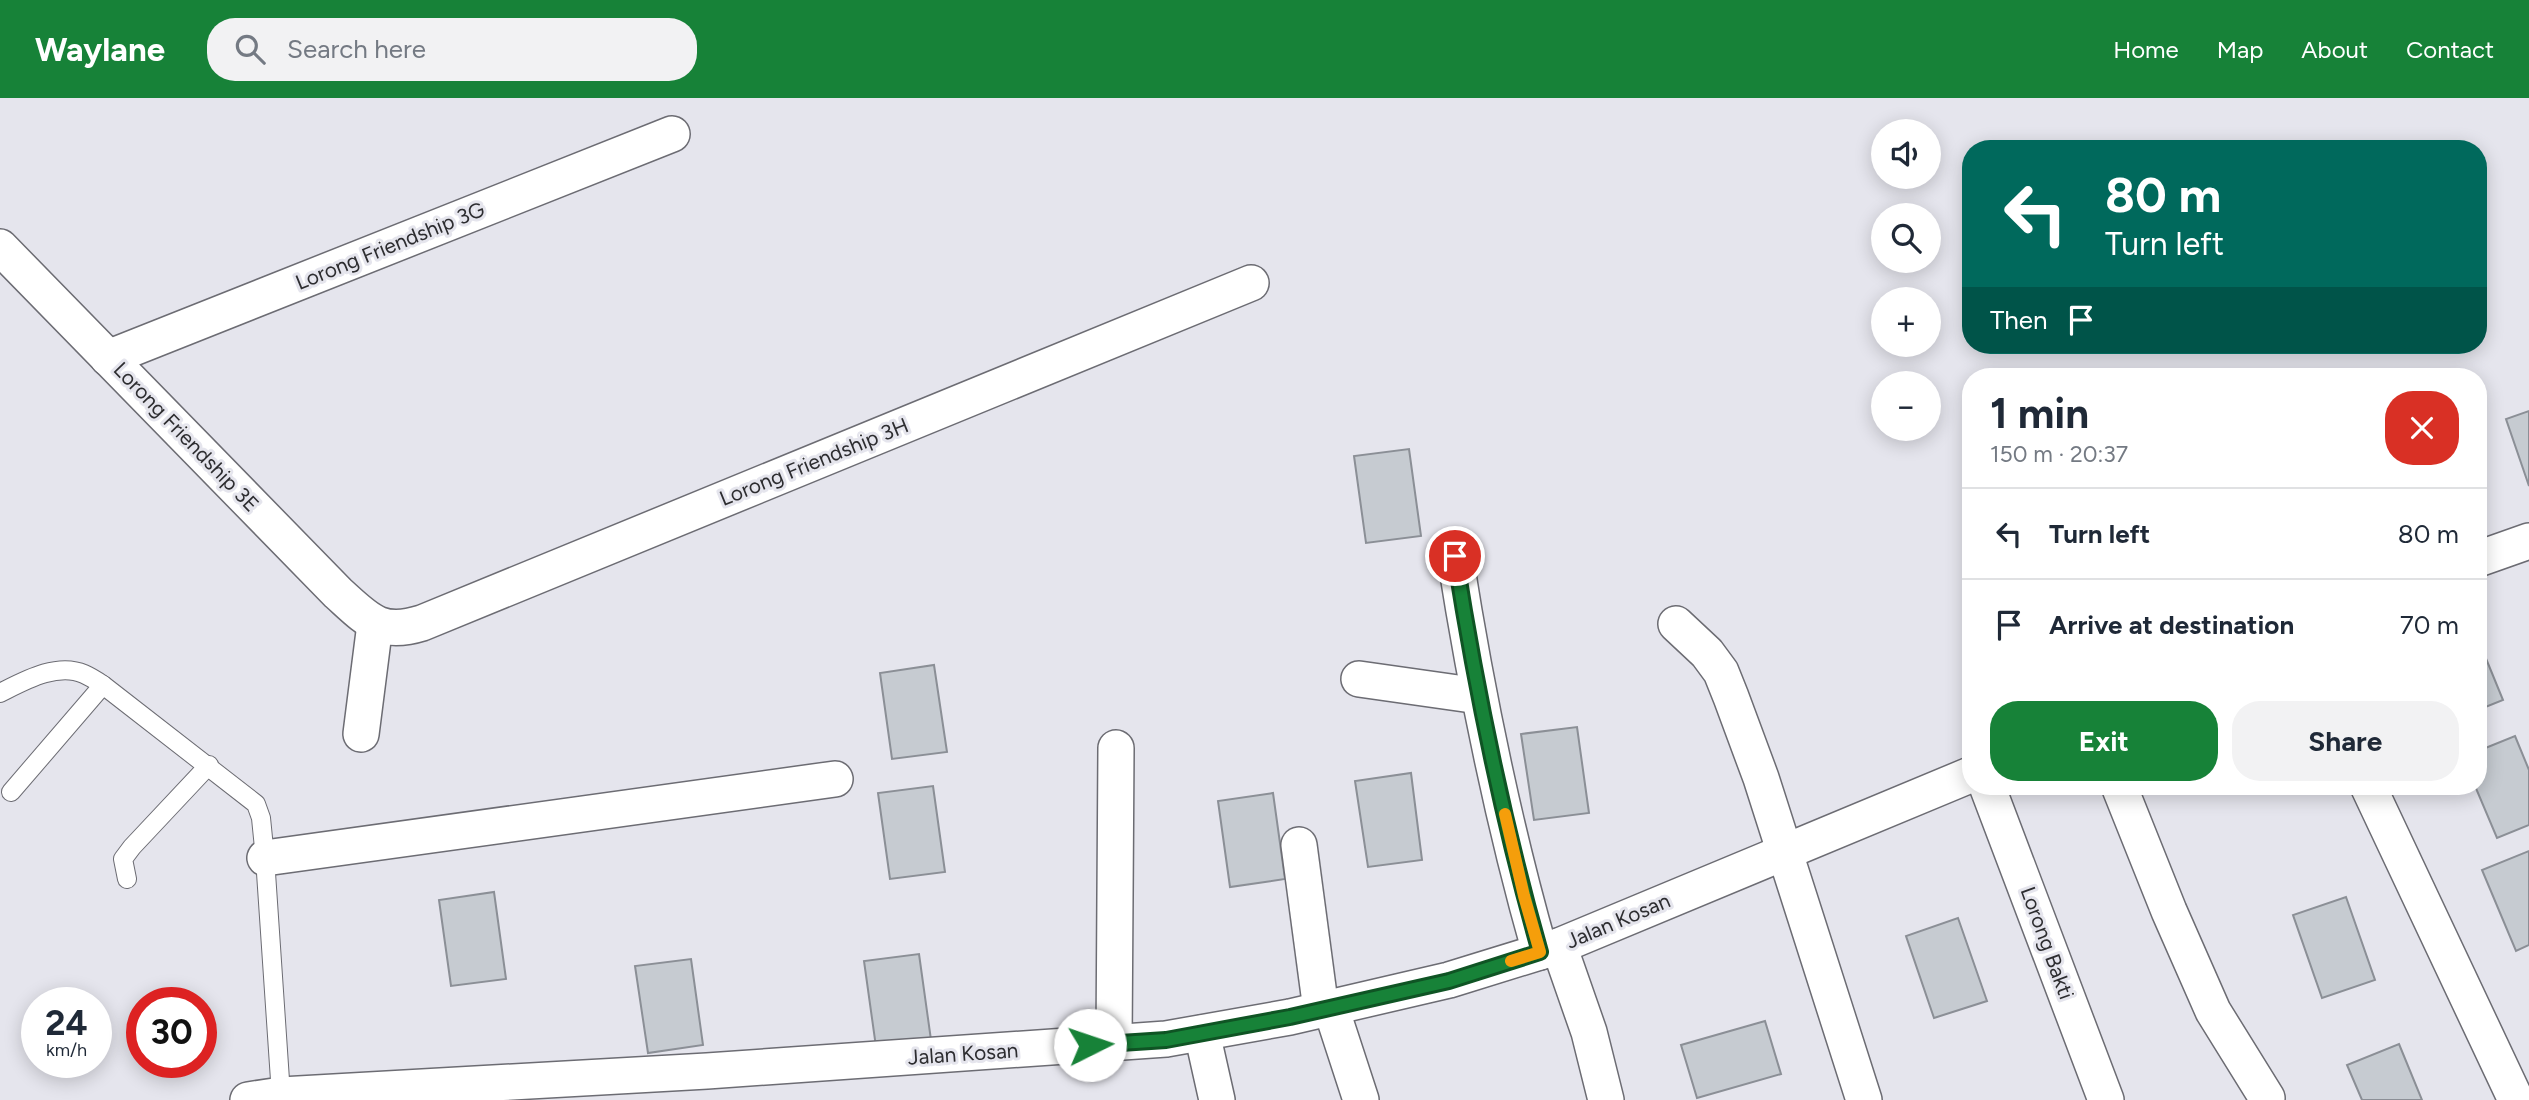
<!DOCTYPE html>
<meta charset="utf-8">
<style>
body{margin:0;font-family:Figtree,sans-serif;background:#f2f2f3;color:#1f2937;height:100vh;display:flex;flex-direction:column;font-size:26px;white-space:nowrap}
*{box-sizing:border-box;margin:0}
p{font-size:23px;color:#747a83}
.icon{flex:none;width:38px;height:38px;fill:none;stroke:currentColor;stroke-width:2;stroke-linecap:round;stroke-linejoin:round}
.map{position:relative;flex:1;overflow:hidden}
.sheet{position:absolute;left:1962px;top:270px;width:525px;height:427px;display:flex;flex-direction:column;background:#fff;border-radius:28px;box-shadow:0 4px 18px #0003}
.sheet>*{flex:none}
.banner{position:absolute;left:1962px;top:42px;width:525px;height:214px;border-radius:28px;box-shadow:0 4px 18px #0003;background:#00695c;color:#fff;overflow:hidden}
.buttons{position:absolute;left:1871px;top:21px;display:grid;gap:14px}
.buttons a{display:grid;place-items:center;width:70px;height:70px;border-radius:50%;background:#fff;box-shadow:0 4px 18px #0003;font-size:35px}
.speed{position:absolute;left:21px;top:889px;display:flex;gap:14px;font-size:35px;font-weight:700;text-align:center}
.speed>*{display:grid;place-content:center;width:91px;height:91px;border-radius:50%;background:#fff;box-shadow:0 4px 18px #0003;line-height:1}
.speed small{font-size:18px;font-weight:400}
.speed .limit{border:10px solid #d22;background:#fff;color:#111}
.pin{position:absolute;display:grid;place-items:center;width:60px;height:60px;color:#fff;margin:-30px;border:4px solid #fff;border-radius:50%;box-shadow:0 2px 7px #0007}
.me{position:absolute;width:77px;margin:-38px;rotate:86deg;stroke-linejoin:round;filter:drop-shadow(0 0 5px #0008)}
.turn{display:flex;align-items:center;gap:24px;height:147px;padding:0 28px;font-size:32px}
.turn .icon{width:91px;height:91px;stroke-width:2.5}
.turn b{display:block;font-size:49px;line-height:60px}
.then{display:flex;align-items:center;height:66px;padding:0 28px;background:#0003;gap:14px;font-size:26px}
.round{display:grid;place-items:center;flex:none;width:74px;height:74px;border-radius:28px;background:#f2f2f3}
.headline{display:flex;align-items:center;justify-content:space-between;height:119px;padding:0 28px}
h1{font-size:42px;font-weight:700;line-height:52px}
.action{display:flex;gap:14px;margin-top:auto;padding:14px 28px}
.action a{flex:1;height:80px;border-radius:28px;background:#178238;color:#fff;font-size:28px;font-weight:700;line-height:80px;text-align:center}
.action a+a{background:#f2f2f3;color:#1f2937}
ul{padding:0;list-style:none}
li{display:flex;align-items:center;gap:21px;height:91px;padding:0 28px;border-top:2px solid #e0e1e3}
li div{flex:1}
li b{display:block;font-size:26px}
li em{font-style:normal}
header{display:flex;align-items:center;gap:42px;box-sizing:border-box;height:98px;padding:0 35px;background:#178238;color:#fff}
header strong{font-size:33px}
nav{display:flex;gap:38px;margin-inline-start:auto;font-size:24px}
.search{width:490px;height:63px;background:#f2f2f3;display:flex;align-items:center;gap:18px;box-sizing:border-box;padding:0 24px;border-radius:28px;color:#747a83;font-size:26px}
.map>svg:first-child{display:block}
.building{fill:#c6cbd1;stroke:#8b8f96;stroke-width:2}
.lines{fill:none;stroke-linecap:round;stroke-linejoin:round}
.lane-casing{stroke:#6c6c73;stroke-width:20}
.street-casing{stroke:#6c6c73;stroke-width:38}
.lane{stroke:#fff;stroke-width:18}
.street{stroke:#fff;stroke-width:35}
.route-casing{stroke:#0f5424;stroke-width:18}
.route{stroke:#178238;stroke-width:12}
.slow{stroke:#f59e0b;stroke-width:12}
.labels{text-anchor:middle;stroke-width:6;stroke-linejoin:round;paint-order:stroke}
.street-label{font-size:21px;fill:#2d2d30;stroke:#e5e5ed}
</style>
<header>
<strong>Waylane</strong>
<div class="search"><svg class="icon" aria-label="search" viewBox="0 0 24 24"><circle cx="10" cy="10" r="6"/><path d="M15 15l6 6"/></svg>Search here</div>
<nav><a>Home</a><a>Map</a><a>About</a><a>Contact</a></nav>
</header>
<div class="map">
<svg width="2529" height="1002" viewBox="0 0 2529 1002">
<rect width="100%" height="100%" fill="#e5e5ed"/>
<g class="building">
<path d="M 2529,313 L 2529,388 L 2506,321 Z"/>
<path d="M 1409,351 L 1421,438 L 1366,445 L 1354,358 Z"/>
<path d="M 2478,541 L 2503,602 L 2478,612 Z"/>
<path d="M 934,567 L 947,654 L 892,661 L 880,575 Z"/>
<path d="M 1577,629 L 1589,715 L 1534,722 L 1521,636 Z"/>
<path d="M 2515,638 L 2529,672 L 2529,727 L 2497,740 L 2475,688 L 2478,688 L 2478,653 Z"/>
<path d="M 1411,675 L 1422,762 L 1368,769 L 1355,683 Z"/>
<path d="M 933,688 L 945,774 L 890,781 L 878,695 Z"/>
<path d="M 1273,695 L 1285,781 L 1230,789 L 1218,703 Z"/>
<path d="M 2529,753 L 2529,847 L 2516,853 L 2482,772 Z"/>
<path d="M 494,794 L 506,881 L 451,888 L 439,802 Z"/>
<path d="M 2346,799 L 2375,882 L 2322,900 L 2293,817 Z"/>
<path d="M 1958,820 L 1987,903 L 1934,920 L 1906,838 Z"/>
<path d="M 919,856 L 931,942 L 876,949 L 864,863 Z"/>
<path d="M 691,861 L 703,947 L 648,955 L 635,868 Z"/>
<path d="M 1765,923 L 1781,976 L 1697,1000 L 1681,947 Z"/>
<path d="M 2399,946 L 2422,1002 L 2362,1002 L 2347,967 Z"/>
</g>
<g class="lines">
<defs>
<g id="lane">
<path d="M 0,595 C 24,583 57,564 84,576 C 91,579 97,583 103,587 L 256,706 L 261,720 L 265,760 L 281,997"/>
<path d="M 11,694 L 103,587"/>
<path d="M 127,781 L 123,761 L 132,749 L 209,667"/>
</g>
<g id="street">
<path d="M 0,149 L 338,495 C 368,522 380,538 422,525 L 1251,185"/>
<path d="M 108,260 L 672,36"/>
<path d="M 1455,458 C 1476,592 1503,724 1540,854"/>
<path d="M 2478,461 L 2529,443"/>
<path d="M 1676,526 L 1707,555 L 1721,574 L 1731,599 L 1761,680 L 1864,1002"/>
<path d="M 1359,581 L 1479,598"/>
<path d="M 361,636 L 375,526"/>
<path d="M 1987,688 L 2106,1002"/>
<path d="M 2119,688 L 2169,813 L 2213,913 L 2267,1000"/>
<path d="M 2368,688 L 2516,1002"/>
<path d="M 1299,747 L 1321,912"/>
<path d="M 265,760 L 835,681"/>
<path d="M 1559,848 L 1589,934 L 1606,1002"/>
<path d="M 1331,910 L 1361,1002"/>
<path d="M 1202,935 L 1217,1002"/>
<path d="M 1114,945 L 1116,650"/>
<path d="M 248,1002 L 281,997 L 707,973 L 1166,941 L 1290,919 L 1449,882 L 1559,848 L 1970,677"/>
</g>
</defs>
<use href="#lane" class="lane-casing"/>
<use href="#street" class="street-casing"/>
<use href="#lane" class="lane"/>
<use href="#street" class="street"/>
</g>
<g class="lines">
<defs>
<path id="route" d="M 1090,947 L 1166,942 L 1290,919 L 1449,883 L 1540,854 C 1503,724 1476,592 1455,458"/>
</defs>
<use href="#route" class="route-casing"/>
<use href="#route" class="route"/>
<path class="slow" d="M 1505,716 L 1524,798 L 1540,854 L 1511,863"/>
</g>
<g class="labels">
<g class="street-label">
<text transform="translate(390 148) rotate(-22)" y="7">Lorong Friendship 3G</text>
<text transform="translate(186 339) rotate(46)" y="7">Lorong Friendship 3E</text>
<text transform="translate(814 364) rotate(-22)" y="7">Lorong Friendship 3H</text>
<text transform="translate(1618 823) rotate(-23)" y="7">Jalan Kosan</text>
<text transform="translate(2047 845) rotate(70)" y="7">Lorong Bakti</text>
<text transform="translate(963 956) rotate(-4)" y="7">Jalan Kosan</text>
</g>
</g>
</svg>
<div class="buttons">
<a><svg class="icon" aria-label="sound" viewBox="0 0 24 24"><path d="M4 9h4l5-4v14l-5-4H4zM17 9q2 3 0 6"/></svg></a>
<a><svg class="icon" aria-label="search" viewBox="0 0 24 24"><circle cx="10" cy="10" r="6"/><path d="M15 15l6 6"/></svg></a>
<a>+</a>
<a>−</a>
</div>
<div class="speed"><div>24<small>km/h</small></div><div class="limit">30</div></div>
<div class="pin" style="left:1455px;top:458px;background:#d93025"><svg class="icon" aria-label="arrive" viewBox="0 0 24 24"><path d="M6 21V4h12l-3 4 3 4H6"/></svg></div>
<svg class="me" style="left:1090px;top:947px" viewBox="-20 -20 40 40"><circle r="19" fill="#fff"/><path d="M0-13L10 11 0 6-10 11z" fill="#178238"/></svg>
<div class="banner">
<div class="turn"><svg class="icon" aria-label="left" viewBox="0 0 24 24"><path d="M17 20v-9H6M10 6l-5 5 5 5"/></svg><div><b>80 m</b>Turn left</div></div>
<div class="then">Then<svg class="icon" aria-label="arrive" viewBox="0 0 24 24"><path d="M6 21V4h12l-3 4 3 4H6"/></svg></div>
</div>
<section class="sheet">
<div class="headline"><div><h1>1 min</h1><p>150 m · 20:37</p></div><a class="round" style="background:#d93025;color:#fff"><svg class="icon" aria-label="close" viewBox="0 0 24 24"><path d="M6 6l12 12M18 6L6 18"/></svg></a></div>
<ul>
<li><svg class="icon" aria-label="left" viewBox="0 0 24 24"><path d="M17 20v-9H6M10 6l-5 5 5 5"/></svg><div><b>Turn left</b></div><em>80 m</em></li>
<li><svg class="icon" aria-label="arrive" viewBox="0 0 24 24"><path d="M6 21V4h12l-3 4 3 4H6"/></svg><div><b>Arrive at destination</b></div><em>70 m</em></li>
</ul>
<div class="action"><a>Exit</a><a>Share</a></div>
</section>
</div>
